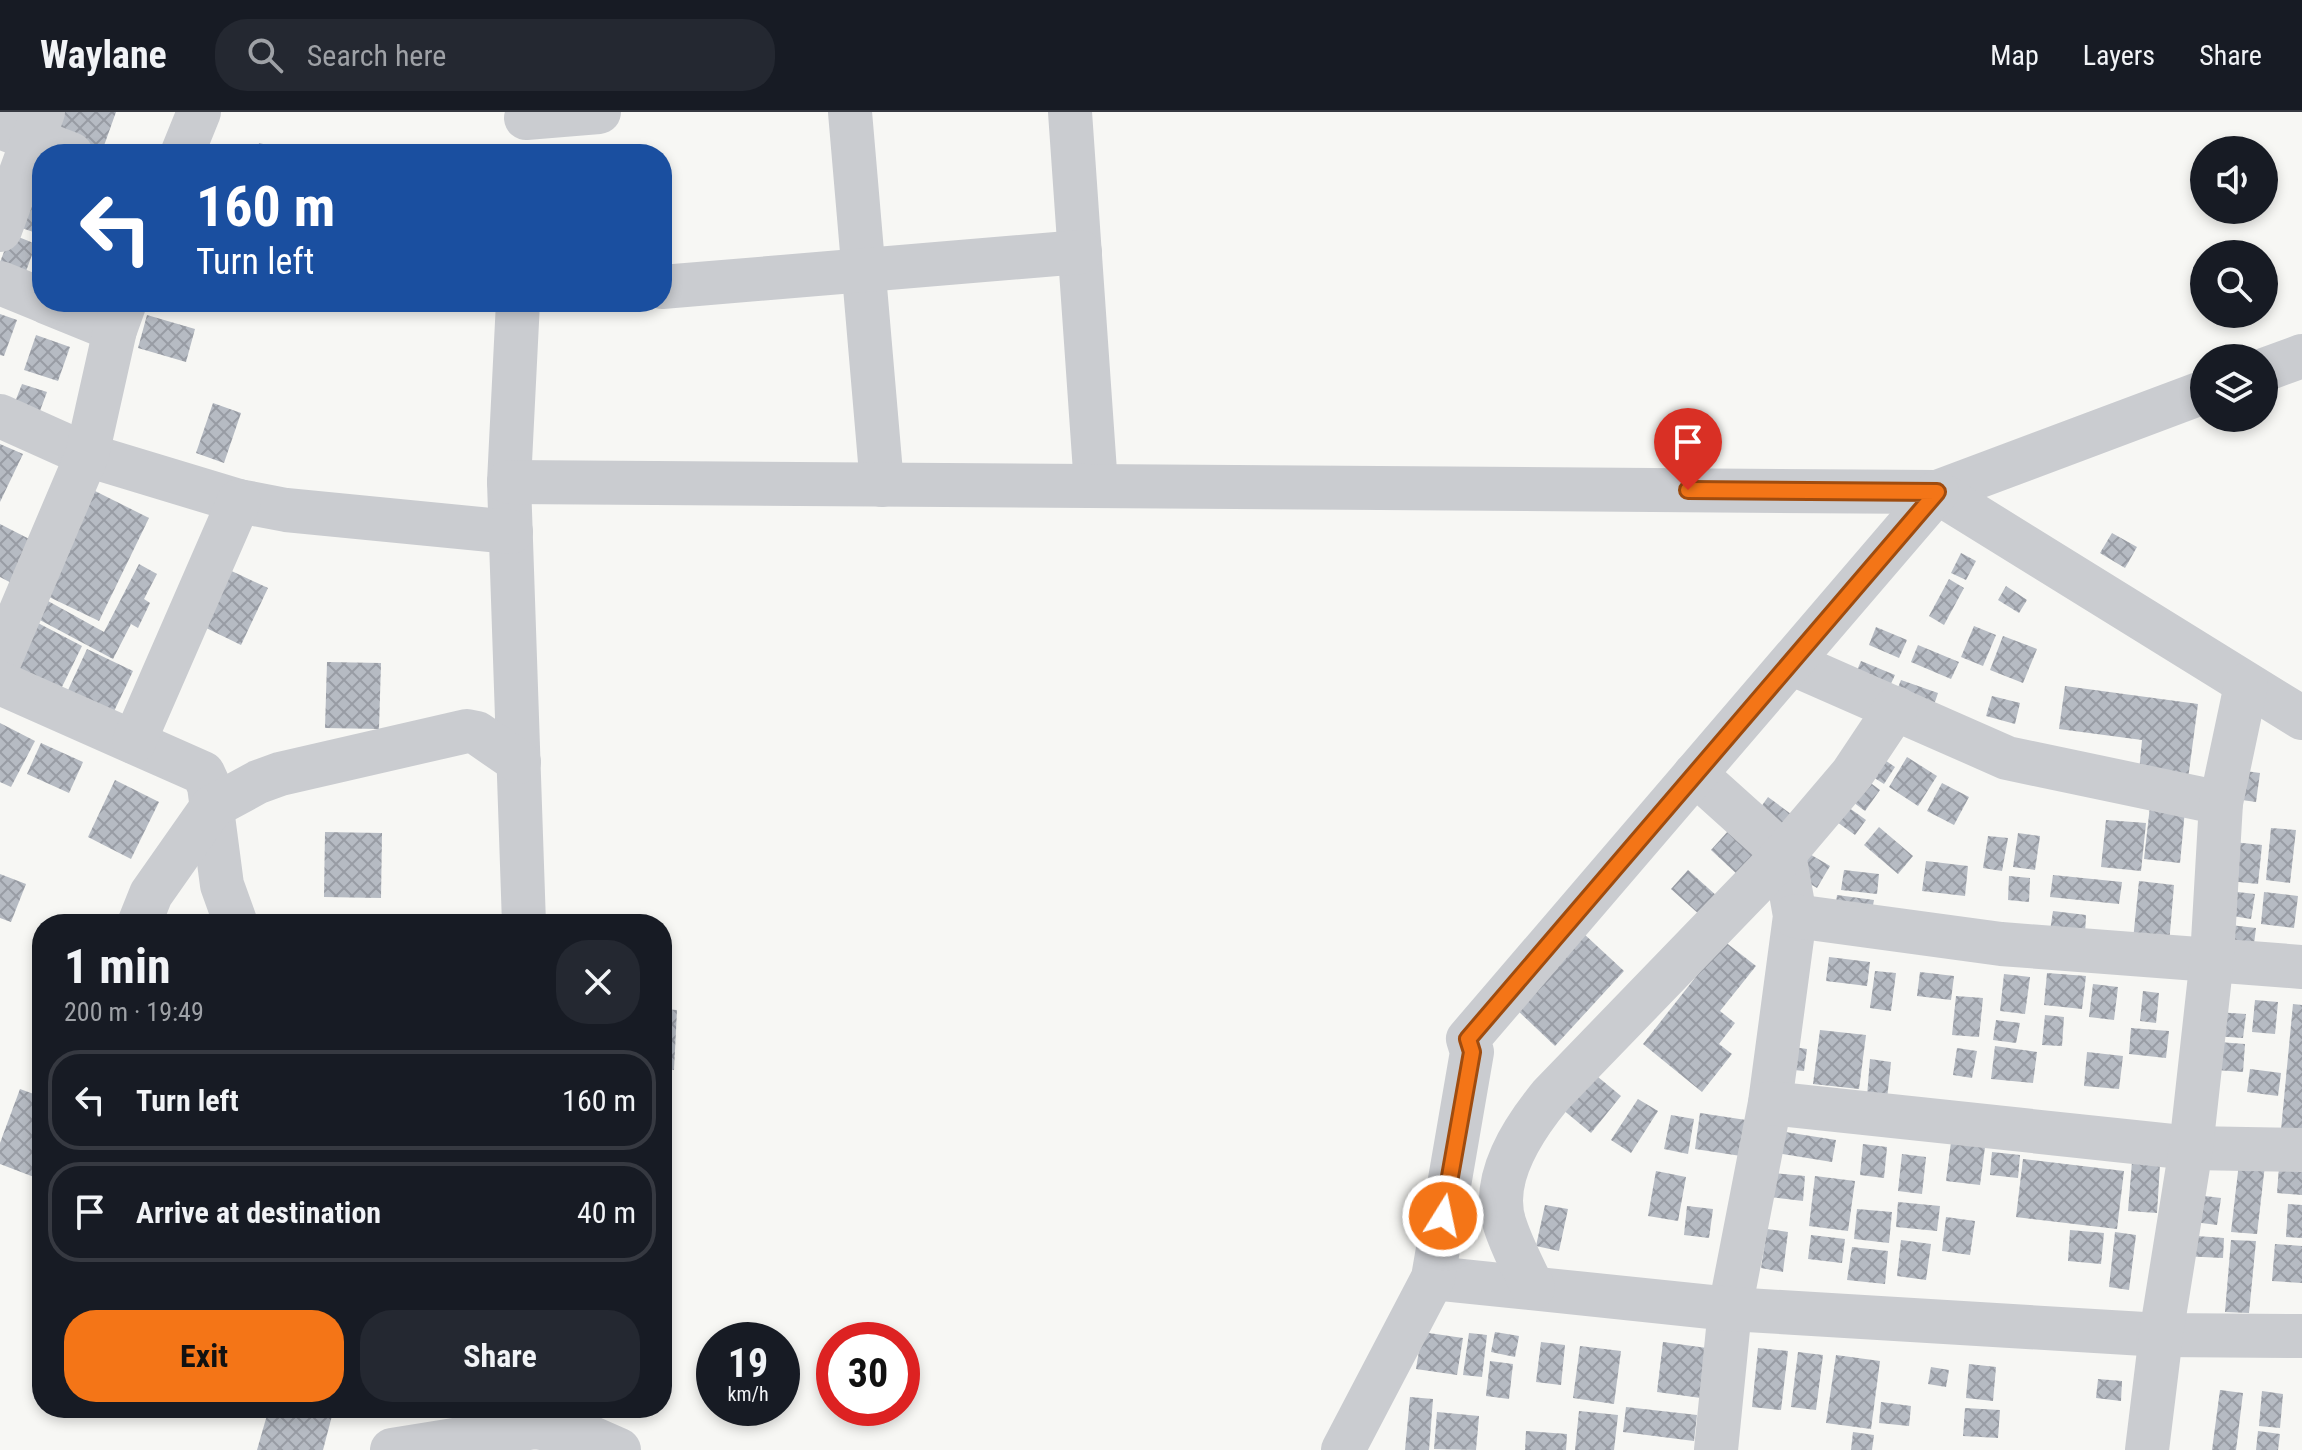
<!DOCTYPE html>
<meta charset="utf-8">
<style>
body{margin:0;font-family:"Roboto Condensed",sans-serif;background:#242831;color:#f1f3f6;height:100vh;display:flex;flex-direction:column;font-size:30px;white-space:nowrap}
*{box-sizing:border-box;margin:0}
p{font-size:26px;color:#9ea1a6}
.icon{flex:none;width:44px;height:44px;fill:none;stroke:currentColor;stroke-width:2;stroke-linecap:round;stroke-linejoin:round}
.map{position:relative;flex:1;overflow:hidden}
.details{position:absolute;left:32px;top:802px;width:640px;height:504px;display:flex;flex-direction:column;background:#171b24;border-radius:32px;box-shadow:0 4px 12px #0003}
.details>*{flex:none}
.top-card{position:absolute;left:32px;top:32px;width:640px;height:168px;border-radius:32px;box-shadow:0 4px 12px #0003;background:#1a4fa0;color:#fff;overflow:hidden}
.tools{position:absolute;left:2190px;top:24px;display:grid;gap:16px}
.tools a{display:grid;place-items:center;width:88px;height:88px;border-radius:50%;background:#171b24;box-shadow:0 4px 12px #0003;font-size:40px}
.speed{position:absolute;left:696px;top:1210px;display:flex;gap:16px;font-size:40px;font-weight:700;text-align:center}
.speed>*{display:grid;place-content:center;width:104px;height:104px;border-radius:50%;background:#171b24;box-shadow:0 4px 12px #0003;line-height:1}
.speed small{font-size:20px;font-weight:400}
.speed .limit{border:12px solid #d22;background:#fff;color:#111}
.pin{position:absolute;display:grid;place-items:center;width:68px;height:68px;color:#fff;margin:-82px -34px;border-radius:50% 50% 50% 0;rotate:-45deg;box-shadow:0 0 8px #0007}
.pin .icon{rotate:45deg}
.me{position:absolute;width:88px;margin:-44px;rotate:10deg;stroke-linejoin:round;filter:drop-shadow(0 0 6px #0008)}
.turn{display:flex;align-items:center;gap:28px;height:168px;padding:0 32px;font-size:36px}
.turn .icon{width:104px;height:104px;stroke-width:2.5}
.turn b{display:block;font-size:56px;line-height:68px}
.round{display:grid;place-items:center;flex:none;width:84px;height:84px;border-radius:32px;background:#242831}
.overview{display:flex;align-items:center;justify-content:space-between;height:136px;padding:0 32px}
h1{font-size:48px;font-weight:700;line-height:60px}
.action{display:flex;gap:16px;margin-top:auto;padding:16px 32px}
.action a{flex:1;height:92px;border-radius:32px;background:#f47517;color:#111;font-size:32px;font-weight:700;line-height:92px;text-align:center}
.action a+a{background:#242831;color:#f1f3f6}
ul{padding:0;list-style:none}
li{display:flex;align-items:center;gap:24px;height:100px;margin:0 16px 12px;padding:0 16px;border:4px solid #363941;border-radius:32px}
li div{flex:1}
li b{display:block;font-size:30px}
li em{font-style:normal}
header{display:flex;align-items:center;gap:48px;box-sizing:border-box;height:112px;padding:0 40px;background:#171b24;border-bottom:2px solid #363941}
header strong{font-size:38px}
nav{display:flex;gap:44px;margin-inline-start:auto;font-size:28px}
.search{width:560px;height:72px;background:#242831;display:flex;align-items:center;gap:20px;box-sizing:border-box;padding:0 28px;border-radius:32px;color:#9ea1a6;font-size:30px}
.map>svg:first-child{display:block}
.building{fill:url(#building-cross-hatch)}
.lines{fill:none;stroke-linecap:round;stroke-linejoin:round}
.minor{stroke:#caccd0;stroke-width:44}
.route-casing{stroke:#9f4c0f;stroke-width:20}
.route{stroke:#f47517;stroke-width:14}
</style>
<header>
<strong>Waylane</strong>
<div class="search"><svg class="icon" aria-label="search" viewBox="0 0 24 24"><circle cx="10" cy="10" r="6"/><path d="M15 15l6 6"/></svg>Search here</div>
<nav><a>Map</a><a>Layers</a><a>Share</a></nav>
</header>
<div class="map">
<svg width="2302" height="1338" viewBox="0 0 2302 1338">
<defs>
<pattern id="building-cross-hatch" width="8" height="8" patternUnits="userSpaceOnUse" patternTransform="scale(2)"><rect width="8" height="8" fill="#b6bbc3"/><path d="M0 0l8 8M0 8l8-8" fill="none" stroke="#989ca4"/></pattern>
</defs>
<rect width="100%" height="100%" fill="#f7f7f4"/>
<g class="building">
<path d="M 55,0 L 116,0 L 101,42 L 47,24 Z"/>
<path d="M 259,31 L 301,41 L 301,42 L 257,42 Z"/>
<path d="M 21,90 L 42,98 L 42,123 L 13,113 Z"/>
<path d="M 11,122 L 36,132 L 25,162 L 0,150 Z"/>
<path d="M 0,202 L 17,208 L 4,244 L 0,243 Z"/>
<path d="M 147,203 L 195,217 L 186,250 L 138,236 Z"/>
<path d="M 36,223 L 70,235 L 58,269 L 24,258 Z"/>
<path d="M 22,272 L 47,280 L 35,312 L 10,303 Z"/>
<path d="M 213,291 L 241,301 L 224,351 L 196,341 Z"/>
<path d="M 0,332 L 23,342 L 0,390 Z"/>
<path d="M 95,379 L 149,406 L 99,509 L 45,483 Z"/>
<path d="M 0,412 L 43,434 L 21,476 L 0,465 Z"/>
<path d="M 2112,421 L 2137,435 L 2125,456 L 2100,441 Z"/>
<path d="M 1961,441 L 1976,449 L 1966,468 L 1951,461 Z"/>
<path d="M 139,452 L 157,462 L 144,487 L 150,491 L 138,516 L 131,512 L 113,547 L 38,507 L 48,489 L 104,520 Z"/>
<path d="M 223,455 L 268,476 L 241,533 L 196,511 Z"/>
<path d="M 1949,467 L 1964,476 L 1944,513 L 1929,504 Z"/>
<path d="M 2006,474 L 2027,488 L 2019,501 L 1998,488 Z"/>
<path d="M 38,511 L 82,534 L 59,581 L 14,559 Z"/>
<path d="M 1974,514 L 1996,523 L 1983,554 L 1961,545 Z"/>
<path d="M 1876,515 L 1907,528 L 1899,546 L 1869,533 Z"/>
<path d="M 2003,524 L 2037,537 L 2023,571 L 1990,558 Z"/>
<path d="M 1918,533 L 1959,550 L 1951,567 L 1911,550 Z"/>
<path d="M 87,537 L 133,559 L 109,610 L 63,589 Z"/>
<path d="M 1861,549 L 1895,563 L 1888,578 L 1855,563 Z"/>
<path d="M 327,550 L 381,551 L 379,617 L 325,616 Z"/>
<path d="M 1901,568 L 1938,581 L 1933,596 L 1895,583 Z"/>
<path d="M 2065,574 L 2198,592 L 2188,667 L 2139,660 L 2142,628 L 2059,617 Z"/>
<path d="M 1992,584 L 2020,591 L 2015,612 L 1986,604 Z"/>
<path d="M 0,611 L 35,629 L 11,675 L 0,670 Z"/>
<path d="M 41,631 L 83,650 L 69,681 L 27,662 Z"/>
<path d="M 1876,642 L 1895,655 L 1884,672 L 1865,660 Z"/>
<path d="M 1907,645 L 1937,664 L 1918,694 L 1889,675 Z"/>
<path d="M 2238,658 L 2260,661 L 2256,690 L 2235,687 Z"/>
<path d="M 1864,666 L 1880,678 L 1865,699 L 1849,687 Z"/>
<path d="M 115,668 L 159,690 L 131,747 L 88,725 Z"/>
<path d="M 1942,671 L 1969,685 L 1954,713 L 1927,699 Z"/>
<path d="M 1768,685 L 1791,702 L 1782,715 L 1758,699 Z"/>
<path d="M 1841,690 L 1866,708 L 1855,723 L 1830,705 Z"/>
<path d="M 2150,694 L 2185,698 L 2180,751 L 2144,747 Z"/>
<path d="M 2106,708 L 2146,711 L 2141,759 L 2101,755 Z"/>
<path d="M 1879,715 L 1913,744 L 1898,762 L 1864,733 Z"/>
<path d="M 2271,716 L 2296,718 L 2290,771 L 2266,768 Z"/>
<path d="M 1729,718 L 1756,744 L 1738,763 L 1711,738 Z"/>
<path d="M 325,720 L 382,721 L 381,786 L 324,785 Z"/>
<path d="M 2018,721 L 2040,724 L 2035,758 L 2013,755 Z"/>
<path d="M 1988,724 L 2008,726 L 2002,759 L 1983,756 Z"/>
<path d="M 2233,730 L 2262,733 L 2258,772 L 2229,769 Z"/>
<path d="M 1808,741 L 1830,754 L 1817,776 L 1795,763 Z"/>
<path d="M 1926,749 L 1968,754 L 1965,784 L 1922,779 Z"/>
<path d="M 1688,758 L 1718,785 L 1701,804 L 1671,777 Z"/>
<path d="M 1844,758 L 1879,762 L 1877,782 L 1841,778 Z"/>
<path d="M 0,762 L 26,772 L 11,810 L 0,806 Z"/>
<path d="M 2053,763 L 2122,770 L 2119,792 L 2050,785 Z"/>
<path d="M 2009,764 L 2030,766 L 2029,790 L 2008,788 Z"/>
<path d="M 2139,769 L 2174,773 L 2169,832 L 2133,828 Z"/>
<path d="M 2229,779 L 2255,782 L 2251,807 L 2226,803 Z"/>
<path d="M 2264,780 L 2298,784 L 2294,816 L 2261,812 Z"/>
<path d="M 1837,783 L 1874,788 L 1870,810 L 1834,805 Z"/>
<path d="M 2053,799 L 2086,803 L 2085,822 L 2050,819 Z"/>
<path d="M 2230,813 L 2256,816 L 2254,832 L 2228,829 Z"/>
<path d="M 1583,821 L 1624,859 L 1555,934 L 1515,896 Z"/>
<path d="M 662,827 L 671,827 L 668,893 L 662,892 Z"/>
<path d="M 1724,829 L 1756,854 L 1720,899 L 1735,911 L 1719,932 L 1732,942 L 1702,980 L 1643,932 Z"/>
<path d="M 1829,845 L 1870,850 L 1867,874 L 1826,869 Z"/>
<path d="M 1875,859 L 1896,861 L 1891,899 L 1870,896 Z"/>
<path d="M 1920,860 L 1954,864 L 1951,888 L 1917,884 Z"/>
<path d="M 2047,861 L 2086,864 L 2082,897 L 2044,893 Z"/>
<path d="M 2004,862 L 2030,865 L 2025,902 L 2000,899 Z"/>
<path d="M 2093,872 L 2118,875 L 2114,908 L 2089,905 Z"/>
<path d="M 2143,879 L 2159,881 L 2156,911 L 2140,909 Z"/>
<path d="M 1956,884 L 1983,886 L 1979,925 L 1952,923 Z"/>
<path d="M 2255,888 L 2278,890 L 2275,922 L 2252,920 Z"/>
<path d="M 2293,892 L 2302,893 L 2302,1020 L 2281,1018 Z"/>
<path d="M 662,897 L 677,898 L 674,958 L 662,957 Z"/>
<path d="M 2216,900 L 2246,902 L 2243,926 L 2214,924 Z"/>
<path d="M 2045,903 L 2064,905 L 2062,934 L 2042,933 Z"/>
<path d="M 1996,908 L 2020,911 L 2016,931 L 1993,928 Z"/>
<path d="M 2131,916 L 2169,919 L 2166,946 L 2129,942 Z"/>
<path d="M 1820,918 L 1866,923 L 1859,977 L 1813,972 Z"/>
<path d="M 2219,930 L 2245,932 L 2243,960 L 2216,958 Z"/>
<path d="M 1787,934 L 1807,937 L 1804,959 L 1784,957 Z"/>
<path d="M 1995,934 L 2037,940 L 2033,971 L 1991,967 Z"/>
<path d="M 1957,936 L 1977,939 L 1972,966 L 1953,963 Z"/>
<path d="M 2087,940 L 2123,944 L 2119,977 L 2084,974 Z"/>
<path d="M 1870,947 L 1891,950 L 1887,987 L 1867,984 Z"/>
<path d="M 2250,957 L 2281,961 L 2278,984 L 2247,980 Z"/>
<path d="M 1592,960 L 1621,984 L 1591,1021 L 1562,997 Z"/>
<path d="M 20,977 L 42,985 L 42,1044 L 34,1065 L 0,1052 L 0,1031 Z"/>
<path d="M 1638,987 L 1658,999 L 1631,1041 L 1611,1028 Z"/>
<path d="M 1700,1001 L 1746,1008 L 1741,1044 L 1695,1037 Z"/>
<path d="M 1671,1003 L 1694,1007 L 1688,1042 L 1664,1037 Z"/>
<path d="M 1779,1019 L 1836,1028 L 1832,1050 L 1776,1041 Z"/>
<path d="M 1951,1030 L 1985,1035 L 1980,1073 L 1946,1069 Z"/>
<path d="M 1863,1032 L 1887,1035 L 1884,1066 L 1860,1063 Z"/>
<path d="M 1992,1040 L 2020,1043 L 2018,1066 L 1990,1063 Z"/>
<path d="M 1902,1042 L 1926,1045 L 1922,1082 L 1898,1079 Z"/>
<path d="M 2023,1047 L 2124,1059 L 2117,1117 L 2016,1105 Z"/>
<path d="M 2132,1050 L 2160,1052 L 2157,1101 L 2128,1099 Z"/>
<path d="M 2239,1051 L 2265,1053 L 2257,1122 L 2231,1120 Z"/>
<path d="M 2279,1055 L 2302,1058 L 2302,1083 L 2277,1081 Z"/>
<path d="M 1656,1059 L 1686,1065 L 1678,1109 L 1648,1104 Z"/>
<path d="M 1774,1061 L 1805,1064 L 1803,1089 L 1771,1085 Z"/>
<path d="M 1815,1064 L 1855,1069 L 1848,1119 L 1809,1114 Z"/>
<path d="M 2197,1083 L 2221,1086 L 2217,1113 L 2194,1110 Z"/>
<path d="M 1898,1090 L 1940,1094 L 1937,1119 L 1896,1115 Z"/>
<path d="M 2288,1092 L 2302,1093 L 2302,1126 L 2286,1125 Z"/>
<path d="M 1545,1093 L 1568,1097 L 1559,1139 L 1536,1134 Z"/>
<path d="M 1687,1094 L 1713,1097 L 1709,1126 L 1684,1123 Z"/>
<path d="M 1857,1097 L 1892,1100 L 1889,1131 L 1854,1127 Z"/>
<path d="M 1946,1105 L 1975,1109 L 1970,1143 L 1942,1139 Z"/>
<path d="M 1767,1117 L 1788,1120 L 1783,1160 L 1761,1156 Z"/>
<path d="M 2070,1118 L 2104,1121 L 2101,1152 L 2068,1149 Z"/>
<path d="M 2115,1120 L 2136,1123 L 2129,1178 L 2109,1175 Z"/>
<path d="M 1811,1123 L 1845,1127 L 1842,1151 L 1808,1147 Z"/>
<path d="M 2183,1123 L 2224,1126 L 2223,1146 L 2182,1144 Z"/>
<path d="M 1901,1128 L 1931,1132 L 1926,1168 L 1897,1164 Z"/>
<path d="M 2231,1128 L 2256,1129 L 2249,1201 L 2225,1200 Z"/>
<path d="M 2275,1132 L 2302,1134 L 2302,1171 L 2272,1169 Z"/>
<path d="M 1852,1135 L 1888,1139 L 1885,1172 L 1847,1168 Z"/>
<path d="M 1422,1220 L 1463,1226 L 1457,1263 L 1416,1257 Z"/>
<path d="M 1495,1220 L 1519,1224 L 1515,1245 L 1491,1240 Z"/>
<path d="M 1469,1221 L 1487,1223 L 1482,1265 L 1463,1263 Z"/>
<path d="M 1541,1230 L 1565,1233 L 1561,1273 L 1536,1270 Z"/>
<path d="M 1663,1230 L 1707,1236 L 1701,1286 L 1657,1280 Z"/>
<path d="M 1580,1234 L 1621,1239 L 1614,1292 L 1573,1286 Z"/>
<path d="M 1758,1236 L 1788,1239 L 1781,1298 L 1752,1295 Z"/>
<path d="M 1798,1240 L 1823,1243 L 1816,1298 L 1791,1295 Z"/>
<path d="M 1836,1243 L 1880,1249 L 1871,1317 L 1826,1311 Z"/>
<path d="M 1490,1249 L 1513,1252 L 1509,1287 L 1486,1284 Z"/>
<path d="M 1969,1252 L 1996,1255 L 1993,1289 L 1966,1286 Z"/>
<path d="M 1931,1255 L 1949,1258 L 1946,1275 L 1928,1272 Z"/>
<path d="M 2098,1267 L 2122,1269 L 2121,1289 L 2096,1286 Z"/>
<path d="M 2220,1278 L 2243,1281 L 2236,1338 L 2212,1338 Z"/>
<path d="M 2262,1279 L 2283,1282 L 2280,1316 L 2259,1314 Z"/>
<path d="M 1410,1285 L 1433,1287 L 1429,1338 L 1405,1338 Z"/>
<path d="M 1881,1290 L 1911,1294 L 1909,1314 L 1879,1311 Z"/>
<path d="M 1626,1295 L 1697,1303 L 1694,1329 L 1623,1320 Z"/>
<path d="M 269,1296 L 334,1296 L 323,1338 L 257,1338 Z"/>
<path d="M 1965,1296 L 2000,1298 L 1998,1326 L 1963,1324 Z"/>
<path d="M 1579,1299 L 1618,1303 L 1614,1338 L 1575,1338 Z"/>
<path d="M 1437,1300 L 1479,1304 L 1476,1338 L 1434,1337 Z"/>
<path d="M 1526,1319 L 1567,1322 L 1566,1338 L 1525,1338 Z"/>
<path d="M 2258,1319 L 2280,1322 L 2278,1338 L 2256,1338 Z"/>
<path d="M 1853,1320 L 1874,1323 L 1872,1338 L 1851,1338 Z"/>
</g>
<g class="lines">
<g class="minor">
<path d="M 850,0 L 882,373"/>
<path d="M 1070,0 L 1096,374"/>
<path d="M 526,6 L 599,0"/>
<path d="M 0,15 L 71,42"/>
<path d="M 182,42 L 199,0"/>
<path d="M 0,118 L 43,0"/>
<path d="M 0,171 L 42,188"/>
<path d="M 662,175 L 1080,140"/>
<path d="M 46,190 L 115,218"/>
<path d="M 518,190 L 509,370 L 524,812"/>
<path d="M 2264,258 L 2302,244"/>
<path d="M 0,304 L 87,343 L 239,389 L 286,398 L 511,420"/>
<path d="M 509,370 L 1937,380 L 2204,280"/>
<path d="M 1937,380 L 2302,606"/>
<path d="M 0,548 L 87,343 L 115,218 L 125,190"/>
<path d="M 1791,551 L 2007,646 L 2221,691"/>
<path d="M 0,571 L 203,661 L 209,674 L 222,773 L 236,812"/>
<path d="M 134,630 L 239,389"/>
<path d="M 1695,662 L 1784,742 L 1795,804 L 1770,991 L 1730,1197 L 1716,1338"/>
<path d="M 1795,804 L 2001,832 L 2302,855"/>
<path d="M 139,812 L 151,782 L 212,695 L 258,670 L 280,662 L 467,619 L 477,621 L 519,650"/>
<path d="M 1770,991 L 2191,1036 L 2302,1038"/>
<path d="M 1433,1166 L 1730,1197 L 2161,1223 L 2302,1224"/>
<path d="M 1533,1176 C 1523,1155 1512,1135 1505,1113 C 1489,1067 1524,1016 1551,983 L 1784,742 L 1852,662 L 1896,596"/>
<path d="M 392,1338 L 535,1315 L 585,1323 L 619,1338"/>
<path d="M 1343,1338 L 1433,1166 L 1472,940 L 1468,927 L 1937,380"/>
<path d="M 2147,1338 L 2161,1223 L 2191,1036 L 2212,846 L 2221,691 L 2246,573"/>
</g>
</g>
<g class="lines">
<defs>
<path id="route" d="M 1443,1104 L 1472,940 L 1468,927 L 1937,380 L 1688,378"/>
</defs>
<use href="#route" class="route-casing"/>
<use href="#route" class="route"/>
</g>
</svg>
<div class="tools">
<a><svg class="icon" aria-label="sound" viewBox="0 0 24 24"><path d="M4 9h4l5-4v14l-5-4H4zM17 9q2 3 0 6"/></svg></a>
<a><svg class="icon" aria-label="search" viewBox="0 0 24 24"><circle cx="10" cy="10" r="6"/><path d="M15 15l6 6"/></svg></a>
<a><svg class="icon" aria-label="layers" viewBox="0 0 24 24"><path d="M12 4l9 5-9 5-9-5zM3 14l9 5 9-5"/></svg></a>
</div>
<div class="speed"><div>19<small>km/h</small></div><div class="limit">30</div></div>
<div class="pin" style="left:1688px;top:378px;background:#d93025"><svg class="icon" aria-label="arrive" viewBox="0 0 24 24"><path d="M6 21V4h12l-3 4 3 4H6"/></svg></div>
<svg class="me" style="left:1443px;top:1104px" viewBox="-20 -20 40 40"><circle r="17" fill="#f47517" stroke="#fff" stroke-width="3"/><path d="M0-11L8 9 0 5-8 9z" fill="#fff"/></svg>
<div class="top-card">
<div class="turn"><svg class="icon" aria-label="left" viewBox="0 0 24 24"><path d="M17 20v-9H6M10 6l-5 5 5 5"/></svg><div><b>160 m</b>Turn left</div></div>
</div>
<section class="details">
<div class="overview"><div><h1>1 min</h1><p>200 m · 19:49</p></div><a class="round"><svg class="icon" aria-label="close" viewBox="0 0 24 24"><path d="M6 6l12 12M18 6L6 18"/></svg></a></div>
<ul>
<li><svg class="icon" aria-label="left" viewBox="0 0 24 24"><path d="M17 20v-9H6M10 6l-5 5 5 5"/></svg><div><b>Turn left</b></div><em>160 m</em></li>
<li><svg class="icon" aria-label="arrive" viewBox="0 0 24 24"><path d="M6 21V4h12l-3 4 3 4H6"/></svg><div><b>Arrive at destination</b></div><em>40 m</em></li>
</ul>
<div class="action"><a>Exit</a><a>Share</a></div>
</section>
</div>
